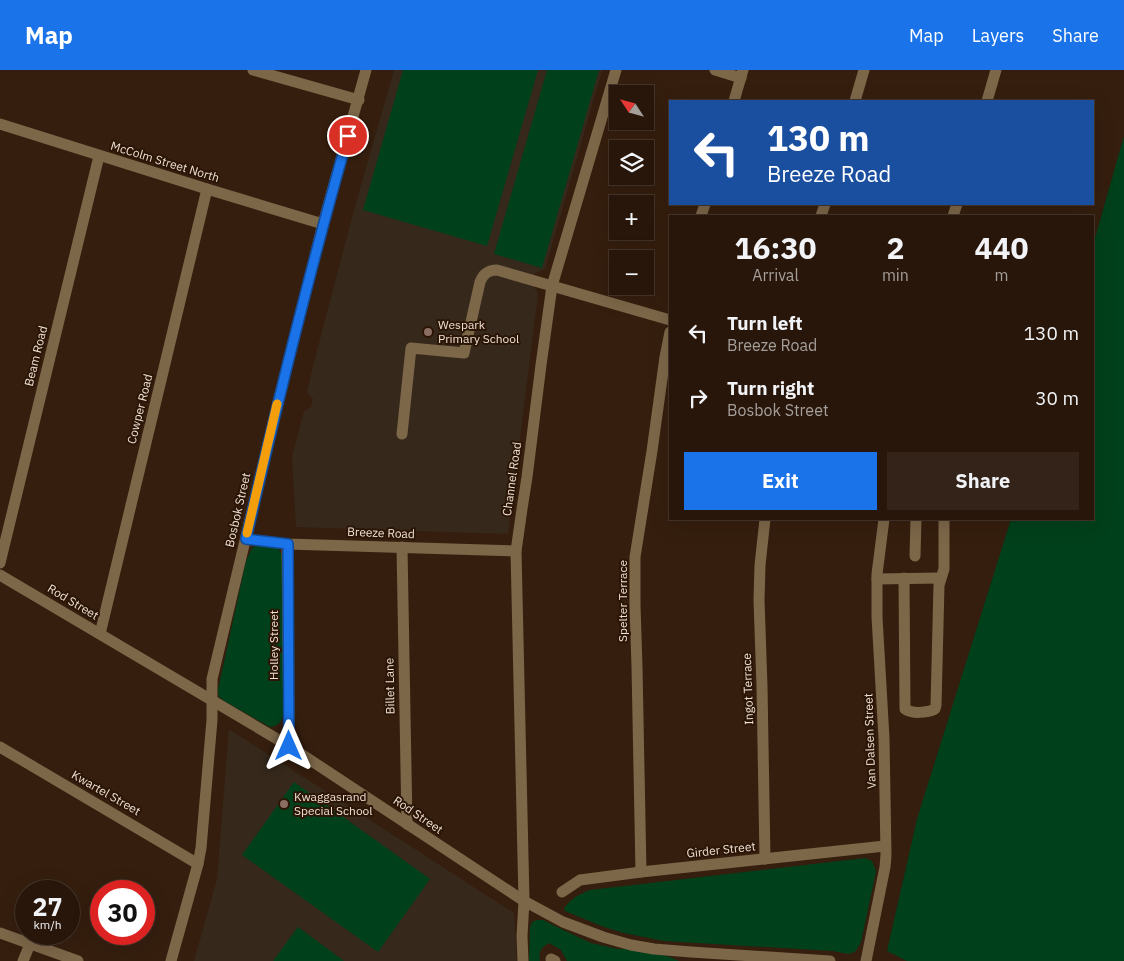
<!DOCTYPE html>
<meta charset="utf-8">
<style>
body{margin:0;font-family:"IBM Plex Sans",sans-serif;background:#342318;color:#f1f3f6;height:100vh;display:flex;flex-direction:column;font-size:19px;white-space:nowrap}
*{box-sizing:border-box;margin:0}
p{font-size:16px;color:#a59f9c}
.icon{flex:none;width:28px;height:28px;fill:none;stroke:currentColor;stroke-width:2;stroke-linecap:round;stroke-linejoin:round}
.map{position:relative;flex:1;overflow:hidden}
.drawer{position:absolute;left:669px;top:145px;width:425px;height:305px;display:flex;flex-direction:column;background:#28160a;border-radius:0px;box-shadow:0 5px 20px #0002,0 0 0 1px #44352b}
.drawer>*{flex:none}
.hud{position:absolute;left:669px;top:30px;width:425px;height:105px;border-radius:0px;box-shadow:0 5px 20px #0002,0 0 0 1px #44352b;background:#1a4fa0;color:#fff;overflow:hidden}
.needle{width:32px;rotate:306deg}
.fabs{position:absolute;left:609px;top:15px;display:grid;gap:10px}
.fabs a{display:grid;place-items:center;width:45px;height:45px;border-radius:0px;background:#28160a;box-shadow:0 5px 20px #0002,0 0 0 1px #44352b;font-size:25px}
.speed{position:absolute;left:15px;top:810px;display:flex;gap:10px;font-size:25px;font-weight:700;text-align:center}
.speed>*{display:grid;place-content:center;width:65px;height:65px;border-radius:50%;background:#28160a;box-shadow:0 5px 20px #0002,0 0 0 1px #44352b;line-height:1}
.speed small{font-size:12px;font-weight:400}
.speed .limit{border:8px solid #d22;background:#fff;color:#111}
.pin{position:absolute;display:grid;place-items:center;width:42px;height:42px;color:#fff;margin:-21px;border:2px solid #fff;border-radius:50%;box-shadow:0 1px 5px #0007}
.me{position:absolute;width:55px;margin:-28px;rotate:0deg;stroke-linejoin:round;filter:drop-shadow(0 0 4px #0008)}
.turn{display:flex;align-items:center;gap:18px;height:105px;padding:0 15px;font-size:22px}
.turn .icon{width:65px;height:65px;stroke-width:2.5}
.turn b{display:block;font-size:35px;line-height:42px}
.eta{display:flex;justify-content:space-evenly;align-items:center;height:85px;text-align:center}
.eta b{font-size:30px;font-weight:700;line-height:35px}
.button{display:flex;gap:10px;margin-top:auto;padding:10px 15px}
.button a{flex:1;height:58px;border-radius:0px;background:#1a73e8;color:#fff;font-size:20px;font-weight:700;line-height:58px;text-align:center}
.button a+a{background:#342318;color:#f1f3f6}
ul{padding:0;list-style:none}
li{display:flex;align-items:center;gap:15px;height:65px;padding:0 15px}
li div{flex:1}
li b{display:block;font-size:19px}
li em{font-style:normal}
header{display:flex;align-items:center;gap:30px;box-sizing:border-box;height:70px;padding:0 25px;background:#1a73e8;color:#fff}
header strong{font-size:24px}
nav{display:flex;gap:28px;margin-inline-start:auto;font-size:18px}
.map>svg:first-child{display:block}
.education{fill:#36291c}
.green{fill:#00401b}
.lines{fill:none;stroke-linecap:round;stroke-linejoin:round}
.minor{stroke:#7d6749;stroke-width:11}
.route-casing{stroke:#114b97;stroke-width:12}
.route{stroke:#1a73e8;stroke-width:9}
.slow{stroke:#f59e0b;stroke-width:9}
.education-dot{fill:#8d6e63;stroke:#2b1505;stroke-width:2}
.labels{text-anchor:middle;stroke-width:4;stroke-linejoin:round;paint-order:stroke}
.street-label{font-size:12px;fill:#f0e0d5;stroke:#2b1505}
.poi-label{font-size:12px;fill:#f0e0d5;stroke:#2b1505;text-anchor:start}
</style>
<header>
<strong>Map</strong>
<nav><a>Map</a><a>Layers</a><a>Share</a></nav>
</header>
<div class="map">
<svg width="1124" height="891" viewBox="0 0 1124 891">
<rect width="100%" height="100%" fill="#351e0e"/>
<g class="education">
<path d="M 394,0 L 602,0 L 545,199 L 535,203 L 532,213 L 538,224 L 508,464 L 296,457 L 292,387 L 304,341 L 311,337 L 313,329 L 307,322 L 312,300 L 354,140 Z"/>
<path d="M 229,659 L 514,843 L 517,891 L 194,891 L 217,809 Z"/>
</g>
<g class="green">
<path d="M 403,0 L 538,0 L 487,176 L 363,140 Z"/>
<path d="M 547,0 L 599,0 L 542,198 L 494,184 Z"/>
<path d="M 1124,66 L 1124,891 L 907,891 L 887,881 L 917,749 L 1011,449 L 1092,449 L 1093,175 Z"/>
<path d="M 262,473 L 278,478 L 285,490 L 286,642 C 281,650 280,656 270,657 L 226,632 L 219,627 L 218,620 L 246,491 L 252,478 Z"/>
<path d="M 294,712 L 430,809 L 378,882 L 242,785 Z"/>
<path d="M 865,788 L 872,791 L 875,798 L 876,802 L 861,872 L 855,882 L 848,884 L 833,881 L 664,871 L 624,863 L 604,857 L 565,841 L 564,839 C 569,829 580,824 590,820 Z"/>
<path d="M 537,850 L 543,850 L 559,858 L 591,873 L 618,879 L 638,879 L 670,887 L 679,891 L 567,891 L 561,880 L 549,873 C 541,878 538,881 540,891 L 529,891 L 530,857 L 532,852 Z"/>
<path d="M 298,857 L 344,891 L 273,891 Z"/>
</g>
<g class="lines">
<g class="minor">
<path d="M 253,0 L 359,30"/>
<path d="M 715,0 L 741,8"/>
<path d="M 734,31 L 743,0"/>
<path d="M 855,31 L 864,0"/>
<path d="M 987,31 L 996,0"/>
<path d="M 0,54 L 207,119 L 323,154"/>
<path d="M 701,146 L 705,134"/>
<path d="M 821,146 L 825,134"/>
<path d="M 953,146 L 957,134"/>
<path d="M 402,364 L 411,278 L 464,283 L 480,212 C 483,204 488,200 497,200 L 670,250"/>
<path d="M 765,449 L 760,495 L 759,530 L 762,616 L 765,789"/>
<path d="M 246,469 L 287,474 L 516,481"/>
<path d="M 287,474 L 289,676"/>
<path d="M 402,477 L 407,754"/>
<path d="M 915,486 L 916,449"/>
<path d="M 0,493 L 99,86"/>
<path d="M 0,505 L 289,676 L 524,831 L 563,852 L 603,867 L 631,875 L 654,879 L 691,882 L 830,891"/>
<path d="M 904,508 L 905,639 C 912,644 927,643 935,639 L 936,635 L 939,515 L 944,499 L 944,449"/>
<path d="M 877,509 L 940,508"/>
<path d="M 100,564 L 207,119"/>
<path d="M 0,677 L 198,794"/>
<path d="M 641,802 L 637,597 L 635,535 L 635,487 L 652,381 L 665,287 L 670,262"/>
<path d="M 562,822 L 580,810 L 641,802 L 885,776"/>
<path d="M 0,863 L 78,891"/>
<path d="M 551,889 L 555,891"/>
<path d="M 23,891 L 30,874"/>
<path d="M 171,891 L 198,794 L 201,778 L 212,650 L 212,609 L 280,324 L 323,154 L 366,0"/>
<path d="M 523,891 L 522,866 L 524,831 L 516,481 L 522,439 L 527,407 L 541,295 L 552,216 L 616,0"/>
<path d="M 866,891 L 885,797 L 886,785 L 884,668 L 877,547 L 877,504 L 884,449"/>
</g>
</g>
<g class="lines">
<defs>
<path id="route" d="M 289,676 L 288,474 L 246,469 C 277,334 310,199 348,66"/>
</defs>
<use href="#route" class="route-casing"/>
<use href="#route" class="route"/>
<path class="slow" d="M 247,463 L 277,334"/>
</g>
<g class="education-dot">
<circle cx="428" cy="262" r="5"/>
<circle cx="284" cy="734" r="5"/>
</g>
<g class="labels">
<g class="street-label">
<text transform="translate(165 92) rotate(17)" y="4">McColm Street North</text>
<text transform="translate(36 286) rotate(-76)" y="4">Beam Road</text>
<text transform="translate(140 339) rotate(-76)" y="4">Cowper Road</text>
<text transform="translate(512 409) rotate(-82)" y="4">Channel Road</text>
<text transform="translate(238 440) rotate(-77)" y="4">Bosbok Street</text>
<text transform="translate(381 463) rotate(2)" y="4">Breeze Road</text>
<text transform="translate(623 531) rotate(-90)" y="4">Spelter Terrace</text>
<text transform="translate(73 532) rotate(31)" y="4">Rod Street</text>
<text transform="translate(274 575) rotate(-90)" y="4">Holley Street</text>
<text transform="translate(390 616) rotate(-91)" y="4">Billet Lane</text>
<text transform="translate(748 619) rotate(-92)" y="4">Ingot Terrace</text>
<text transform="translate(870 671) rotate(-92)" y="4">Van Dalsen Street</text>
<text transform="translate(106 723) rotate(30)" y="4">Kwartel Street</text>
<text transform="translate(418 745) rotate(34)" y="4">Rod Street</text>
<text transform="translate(721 780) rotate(-6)" y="4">Girder Street</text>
</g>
<g class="poi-label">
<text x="438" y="259">Wespark<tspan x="438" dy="14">Primary School</tspan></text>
<text x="294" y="731">Kwaggasrand<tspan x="294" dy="14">Special School</tspan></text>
</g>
</g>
</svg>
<div class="fabs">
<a><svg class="needle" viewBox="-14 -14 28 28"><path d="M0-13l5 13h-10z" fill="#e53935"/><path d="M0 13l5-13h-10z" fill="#a59f9c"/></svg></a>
<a><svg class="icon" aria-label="layers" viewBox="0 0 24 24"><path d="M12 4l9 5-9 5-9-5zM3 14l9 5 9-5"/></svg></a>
<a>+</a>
<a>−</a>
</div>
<div class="speed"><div>27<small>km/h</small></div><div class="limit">30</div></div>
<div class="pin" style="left:348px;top:66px;background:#d93025"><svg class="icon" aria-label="arrive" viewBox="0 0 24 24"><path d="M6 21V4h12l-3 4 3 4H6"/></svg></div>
<svg class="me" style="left:289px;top:676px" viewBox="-20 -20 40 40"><path d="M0-17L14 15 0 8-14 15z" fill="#1a73e8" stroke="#fff" stroke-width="4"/></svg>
<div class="hud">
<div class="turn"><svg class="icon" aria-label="left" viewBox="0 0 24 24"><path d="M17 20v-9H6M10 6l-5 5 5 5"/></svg><div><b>130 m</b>Breeze Road</div></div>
</div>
<section class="drawer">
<div class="eta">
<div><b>16:30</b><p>Arrival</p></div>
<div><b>2</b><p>min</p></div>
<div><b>440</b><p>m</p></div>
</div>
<ul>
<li><svg class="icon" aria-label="left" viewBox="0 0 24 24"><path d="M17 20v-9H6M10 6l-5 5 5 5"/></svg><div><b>Turn left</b><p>Breeze Road</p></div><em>130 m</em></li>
<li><svg class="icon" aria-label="right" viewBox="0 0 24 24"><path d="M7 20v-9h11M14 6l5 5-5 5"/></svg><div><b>Turn right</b><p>Bosbok Street</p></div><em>30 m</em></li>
</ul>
<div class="button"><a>Exit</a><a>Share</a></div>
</section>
</div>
